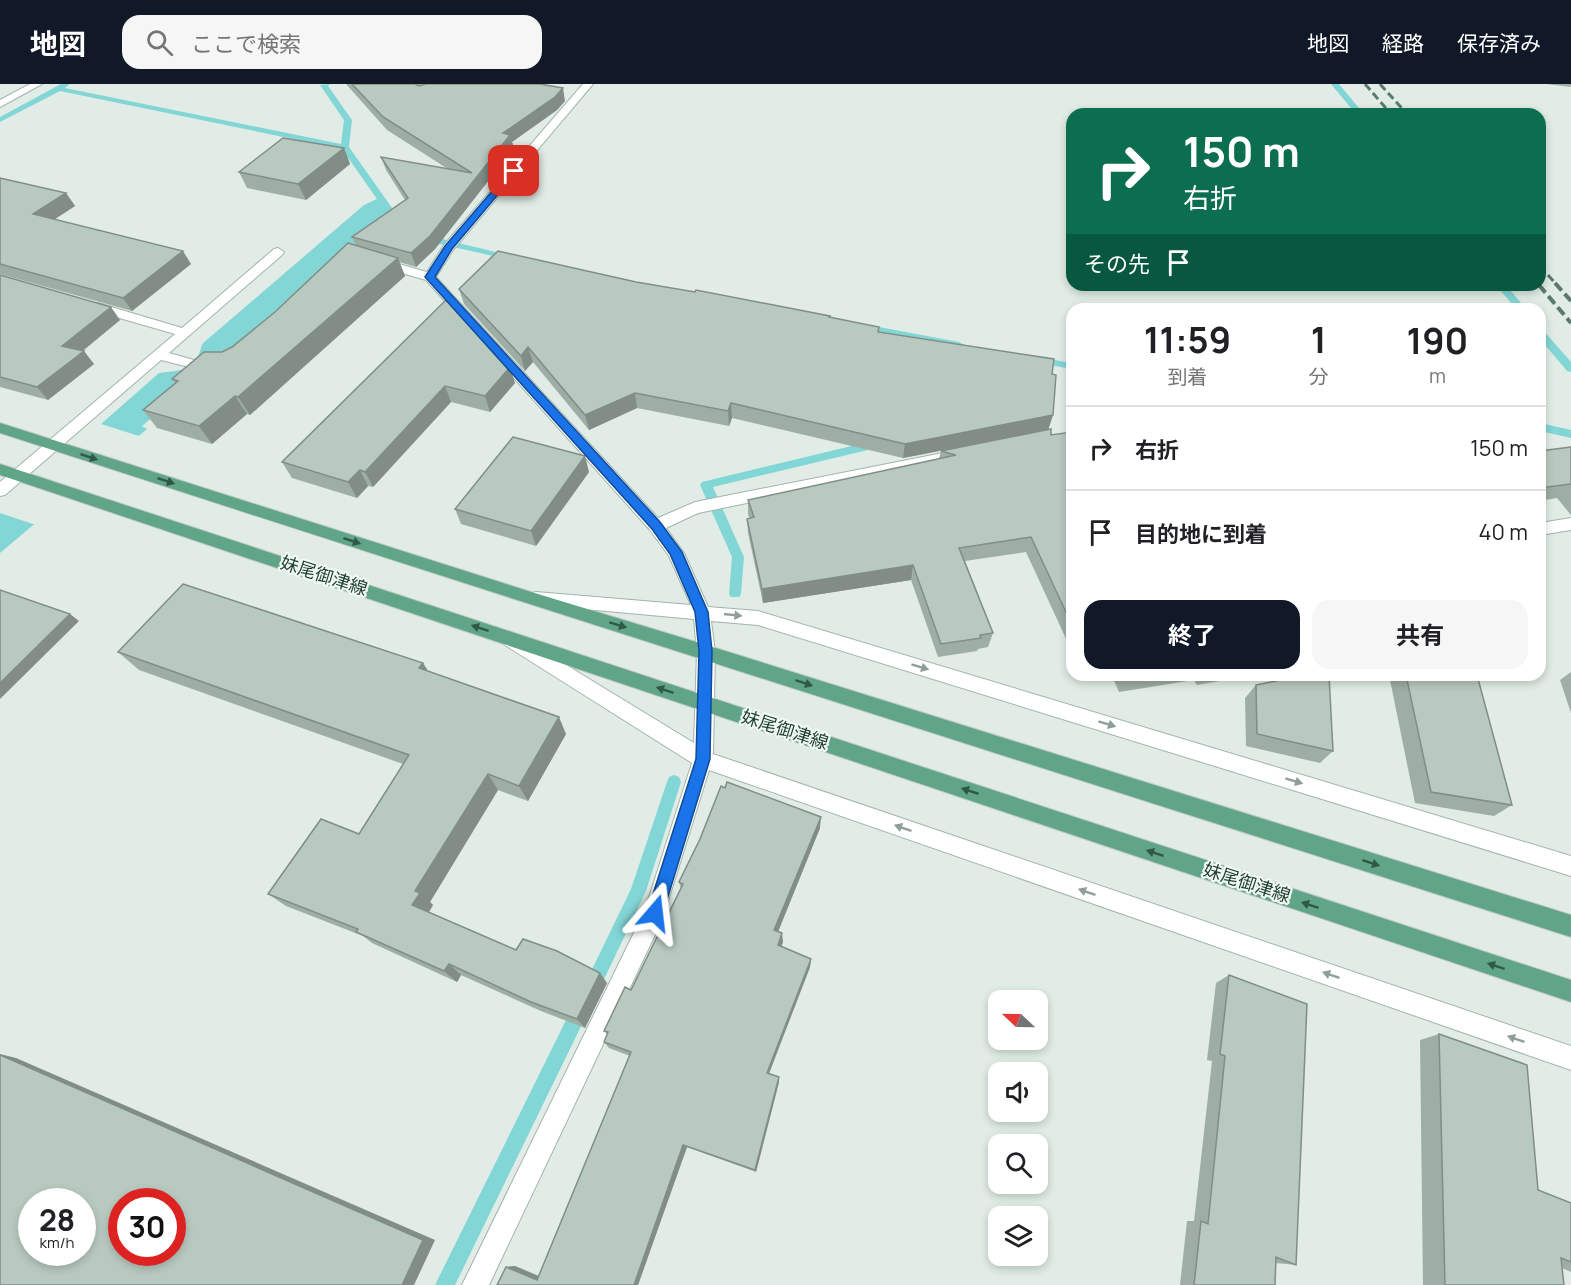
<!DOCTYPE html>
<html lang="ja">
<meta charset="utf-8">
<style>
body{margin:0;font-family:Manrope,"Noto Sans JP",sans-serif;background:#f6f6f6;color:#202124;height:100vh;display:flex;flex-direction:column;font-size:22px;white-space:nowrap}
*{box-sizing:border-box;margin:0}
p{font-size:20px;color:#757577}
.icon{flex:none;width:33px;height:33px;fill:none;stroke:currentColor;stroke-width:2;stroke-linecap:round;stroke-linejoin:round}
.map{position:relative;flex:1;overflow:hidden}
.side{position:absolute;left:1066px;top:219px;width:480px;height:378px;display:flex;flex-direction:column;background:#fff;border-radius:18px;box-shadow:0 3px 9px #0003}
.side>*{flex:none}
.hud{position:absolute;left:1066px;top:24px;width:480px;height:183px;border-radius:18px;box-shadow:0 3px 9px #0003;background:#0b6e4f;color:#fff;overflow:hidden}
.needle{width:39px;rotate:292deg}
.fabs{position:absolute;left:988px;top:906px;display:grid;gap:12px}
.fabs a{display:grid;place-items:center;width:60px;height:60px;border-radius:12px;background:#fff;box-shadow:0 3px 9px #0003;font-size:30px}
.speed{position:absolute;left:18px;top:1104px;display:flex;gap:12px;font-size:30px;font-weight:700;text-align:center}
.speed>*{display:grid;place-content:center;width:78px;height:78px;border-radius:50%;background:#fff;box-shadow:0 3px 9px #0003;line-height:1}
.speed small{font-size:15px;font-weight:400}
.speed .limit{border:9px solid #d22;background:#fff;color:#111}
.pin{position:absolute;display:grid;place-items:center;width:51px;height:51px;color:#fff;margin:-26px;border-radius:12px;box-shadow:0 3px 9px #0006}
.me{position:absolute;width:66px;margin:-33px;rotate:17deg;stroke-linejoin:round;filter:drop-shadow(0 0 4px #0008)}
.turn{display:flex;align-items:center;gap:21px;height:126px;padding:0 18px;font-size:27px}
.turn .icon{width:78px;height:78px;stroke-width:2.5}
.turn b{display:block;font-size:42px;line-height:51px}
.then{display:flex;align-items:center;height:57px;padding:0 18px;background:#0003;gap:12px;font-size:22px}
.eta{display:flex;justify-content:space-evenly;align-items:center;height:102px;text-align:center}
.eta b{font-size:36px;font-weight:700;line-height:42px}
.cta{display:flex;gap:12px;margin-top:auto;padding:12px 18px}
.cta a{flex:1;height:69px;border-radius:18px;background:#111827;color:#fff;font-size:24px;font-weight:700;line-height:69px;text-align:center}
.cta a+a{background:#f6f6f6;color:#202124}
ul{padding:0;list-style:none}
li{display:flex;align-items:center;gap:18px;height:84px;padding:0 18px;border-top:2px solid #e0e0e0}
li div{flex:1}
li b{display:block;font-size:22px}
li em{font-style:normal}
header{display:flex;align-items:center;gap:36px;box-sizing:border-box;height:84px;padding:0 30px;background:#111827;color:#fff}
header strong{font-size:28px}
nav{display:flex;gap:33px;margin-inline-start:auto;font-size:21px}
.search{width:420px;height:54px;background:#f6f6f6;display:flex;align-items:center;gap:15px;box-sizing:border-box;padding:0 21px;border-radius:18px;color:#757577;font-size:22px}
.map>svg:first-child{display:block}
.water{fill:#83d6d6}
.pier{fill:#e0ece5}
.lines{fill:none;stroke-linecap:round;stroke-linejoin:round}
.stream{fill:#83d6d6;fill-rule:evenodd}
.street-casing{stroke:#a2b4ab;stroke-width:2}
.primary-casing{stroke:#c0c9c5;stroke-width:2}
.street{fill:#fff;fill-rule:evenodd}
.primary{fill:#61a589;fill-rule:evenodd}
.rail-far1{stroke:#5a7a6c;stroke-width:3;stroke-dasharray:8 4;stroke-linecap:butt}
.rail{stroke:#5a7a6c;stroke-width:4;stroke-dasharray:10 4.5;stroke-linecap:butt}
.wall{fill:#9eaea5}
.shaded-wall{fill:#818d86}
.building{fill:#b8cac0;stroke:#818d86;stroke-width:1.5;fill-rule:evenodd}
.oneway{fill:#305847}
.oneway2{fill:#8f9e98}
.route{fill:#1a73e8;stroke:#114b97;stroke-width:1.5}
.labels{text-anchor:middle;stroke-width:4.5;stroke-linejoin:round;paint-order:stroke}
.street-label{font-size:18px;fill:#1f3e31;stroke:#f1f9f4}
</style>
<header>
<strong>地図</strong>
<div class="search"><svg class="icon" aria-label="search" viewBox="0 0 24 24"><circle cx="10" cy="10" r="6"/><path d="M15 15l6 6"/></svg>ここで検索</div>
<nav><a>地図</a><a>経路</a><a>保存済み</a></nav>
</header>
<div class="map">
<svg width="1571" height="1201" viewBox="0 0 1571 1201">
<rect width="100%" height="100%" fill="#e0ece5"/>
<path class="water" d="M 381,113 L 394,133 L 369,150 L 298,212 L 142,342 L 147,345 L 0,469 L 0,429 L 159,289 C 183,286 196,287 202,260 L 364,121 Z"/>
<path class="pier" d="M 98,339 L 142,353 L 36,441 L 0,429 L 0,425 Z"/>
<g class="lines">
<g class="stream">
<path d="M 61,0 L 70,0 L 65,4 L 341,60 L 344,36 L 320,1 L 330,0 L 328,2 L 352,36 L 349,63 L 397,131 L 405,138 L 401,141 L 391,135 L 342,65 L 60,7 L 0,38 L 0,33 Z"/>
<path d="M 1331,0 L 1339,0 L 1364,30 L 1356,30 Z"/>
<path d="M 426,148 L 446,156 L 516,173 L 511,176 L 440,160 L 423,153 L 422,151 Z"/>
<path d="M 1496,201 L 1506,201 L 1526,225 L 1516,225 Z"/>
<path d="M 863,240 L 959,258 L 964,261 L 959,264 L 860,245 L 858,243 Z"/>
<path d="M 1540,245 L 1543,246 L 1571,278 L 1571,288 L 1567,287 L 1540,255 Z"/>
<path d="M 1037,273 L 1072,279 L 1072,285 L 1033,278 L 1033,274 Z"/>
<path d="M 1540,339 L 1571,346 L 1571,354 L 1540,347 Z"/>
<path d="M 871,352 L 876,356 L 872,365 L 713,403 L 744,473 L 741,510 L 739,513 L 731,513 L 729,510 L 732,473 L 700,401 L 702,398 L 864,359 L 867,353 Z"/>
<path d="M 674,691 L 679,693 L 681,698 L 646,807 L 597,910 L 591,912 L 585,910 L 583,904 L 631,805 L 667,698 L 669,693 Z"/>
<path d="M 581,916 L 587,918 L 589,924 L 587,930 L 455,1201 L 435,1201 L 575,918 Z"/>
</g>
<defs>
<g id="street">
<path d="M 30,0 L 42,0 L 0,23 L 0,16 Z"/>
<path d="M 583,0 L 593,0 L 453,166 L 436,193 L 658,434 L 695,418 L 953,367 L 960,372 L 953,377 L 698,429 L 666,444 L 684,469 L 708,523 L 758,527 L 1571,772 L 1571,792 L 758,541 L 711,537 L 715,568 L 713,670 L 1571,962 L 1571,986 L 709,686 L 662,836 L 489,1201 L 462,1201 L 645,826 L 692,679 L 505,561 L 502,556 L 505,551 L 511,549 L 517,551 L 694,659 L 697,568 L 694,535 L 530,520 L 528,515 L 530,510 L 536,508 L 691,521 L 669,472 L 650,446 L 426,196 L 377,182 L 375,179 L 381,175 L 427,188 L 444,161 Z"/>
<path d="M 278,164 L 284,168 L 282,171 L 169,269 L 201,278 L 218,277 L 220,280 L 218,283 L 201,286 L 161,276 L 5,411 L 0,412 L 0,398 L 175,250 L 88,225 L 87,222 L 88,219 L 98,219 L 182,244 L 274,165 Z"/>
<path d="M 1571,434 L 1571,446 L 1540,451 L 1540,439 Z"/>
</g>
<g id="primary">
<path d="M 0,339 L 528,507 L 706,561 L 1571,831 L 1571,853 C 1047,685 523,519 0,349 Z"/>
<path d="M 0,380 L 1571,896 L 1571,918 L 0,391 Z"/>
</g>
</defs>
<use href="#street" class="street-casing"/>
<use href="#primary" class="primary-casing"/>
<use href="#street" class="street"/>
<use href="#primary" class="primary"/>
<g class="rail-far1">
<path d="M 1365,0 L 1391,30"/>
<path d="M 1380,0 L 1407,30"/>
<path d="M 1540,182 L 1556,200"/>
</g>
<g class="rail">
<path d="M 1555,199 L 1571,217"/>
<path d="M 1539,201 L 1571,239"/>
</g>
</g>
<g class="wall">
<path d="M 346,0 L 540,0 L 565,17 L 557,26 L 512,58 L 514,64 L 435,165 L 416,183 L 399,178 L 405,192 L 250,331 L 247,330 L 212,360 L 157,344 L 143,326 L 175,299 L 172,295 L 222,268 L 232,263 L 356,162 L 352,153 L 405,116 L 386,86 L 381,73 L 448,85 L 387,46 Z"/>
<path d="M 1546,0 L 1571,0 L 1571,3 Z"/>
<path d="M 344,64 L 350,80 L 306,116 L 247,104 L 239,88 Z"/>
<path d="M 0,94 L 66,109 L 75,122 L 54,135 L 191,180 L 132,227 L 0,190 Z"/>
<path d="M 0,191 L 120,236 L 82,267 L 94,280 L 48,316 L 0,303 Z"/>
<path d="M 636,198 L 830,232 L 830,233 L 879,248 L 1052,290 L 1053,331 L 1048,346 L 903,374 L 732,334 L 729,342 L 637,324 L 589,346 L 533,278 L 525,287 L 464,220 L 459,205 Z"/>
<path d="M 448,214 L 515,299 L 490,328 L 451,318 L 373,403 L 368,402 L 357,414 L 292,394 L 282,378 Z"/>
<path d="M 1072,348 L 1072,558 L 1068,559 L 1026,468 L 965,477 L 993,549 L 988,563 L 978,565 L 977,567 L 938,573 L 911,496 L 763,519 L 748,449 L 747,435 L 750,434 L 748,431 L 748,416 L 939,375 L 941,367 Z"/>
<path d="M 1571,363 L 1571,431 L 1557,414 L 1540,417 L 1540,367 Z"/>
<path d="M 589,388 L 536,462 L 461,440 L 455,425 Z"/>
<path d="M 118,568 L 423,579 L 428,587 L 566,650 L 528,717 L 498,706 L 430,818 L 433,821 L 429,828 L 516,866 L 607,899 L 585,944 L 541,927 L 461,891 L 457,898 L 372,859 L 363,852 L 286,822 L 268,810 L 359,750 L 403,680 L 139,586 Z"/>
<path d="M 1571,588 L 1571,629 L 1560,596 Z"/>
<path d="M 1105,591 L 1250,591 L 1249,592 L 1197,601 L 1194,596 L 1119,608 L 1112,592 L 1106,593 Z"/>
<path d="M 1389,591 L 1477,591 L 1512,721 L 1494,732 L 1415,719 Z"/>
<path d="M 1256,601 L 1333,667 L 1320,679 L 1246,662 L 1245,614 Z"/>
<path d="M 820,744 L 778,848 L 783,858 L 781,863 L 811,875 L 810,883 L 769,990 L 779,993 L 779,998 L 756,1088 L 687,1063 L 638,1201 L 497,1201 L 506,1183 L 515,1182 L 539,1192 L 630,972 L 609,964 L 604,958 L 607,950 L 604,947 L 631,906 L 681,805 L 679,798 Z"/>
<path d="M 1229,891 L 1296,1181 L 1276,1179 L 1275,1201 L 1180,1201 L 1187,1137 L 1194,1137 L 1212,977 L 1207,976 L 1216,899 Z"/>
<path d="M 1439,950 L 1538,1106 L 1571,1119 L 1571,1188 L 1562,1184 L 1564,1201 L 1423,1201 L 1420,956 Z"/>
</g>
<g class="shaded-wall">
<path d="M 563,4 L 565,17 L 557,26 L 512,58 L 514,64 L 435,165 L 416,183 L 411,169 L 503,49 Z"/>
<path d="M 344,64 L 350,80 L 306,116 L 298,100 Z"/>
<path d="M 66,109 L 75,122 L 43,143 L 33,130 Z"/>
<path d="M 183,167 L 191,180 L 132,227 L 123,214 Z"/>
<path d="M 398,174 L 405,192 L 250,331 L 238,313 Z"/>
<path d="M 111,223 L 120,236 L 73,275 L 62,262 Z"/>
<path d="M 528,263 L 533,278 L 525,287 L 521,272 Z"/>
<path d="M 84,267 L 94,280 L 48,316 L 37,303 Z"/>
<path d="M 510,283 L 515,299 L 490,328 L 485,312 Z"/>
<path d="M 445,302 L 451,318 L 373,403 L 365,388 Z"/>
<path d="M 635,309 L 637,324 L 589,346 L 585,331 Z"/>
<path d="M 235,312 L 247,330 L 212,360 L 199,342 Z"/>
<path d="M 731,319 L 732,334 L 729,342 L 728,327 Z"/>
<path d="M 1053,331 L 1048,346 L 903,374 L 905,360 Z"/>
<path d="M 585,372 L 589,388 L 536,462 L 531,447 Z"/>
<path d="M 360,386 L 368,402 L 357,414 L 348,398 Z"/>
<path d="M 913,481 L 911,496 L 763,519 L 762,505 Z"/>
<path d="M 70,530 L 79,537 L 0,615 L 0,599 Z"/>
<path d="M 423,579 L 434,597 L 419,584 Z"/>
<path d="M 559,633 L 566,650 L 528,717 L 519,702 Z"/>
<path d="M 488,690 L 498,706 L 430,818 L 433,821 L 426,833 L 412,821 L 415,807 Z"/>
<path d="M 821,733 L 820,744 L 775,855 L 774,846 Z"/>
<path d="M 782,849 L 783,858 L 778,870 L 778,861 Z"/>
<path d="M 811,875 L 810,883 L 767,994 L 767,989 Z"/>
<path d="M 449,880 L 461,891 L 457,898 L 444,887 Z"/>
<path d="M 600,889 L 607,899 L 585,944 L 577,935 Z"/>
<path d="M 0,970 L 16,974 L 435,1156 L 414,1201 L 402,1201 L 0,971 Z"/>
<path d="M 779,993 L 779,998 L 756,1088 L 755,1086 Z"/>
<path d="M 683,1061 L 687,1063 L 638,1201 L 634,1201 Z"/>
<path d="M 515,1182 L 545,1195 L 537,1196 L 506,1183 Z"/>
</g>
<g class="building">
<path d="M 352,0 L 415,0 L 419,2 L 426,0 L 540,0 L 563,4 L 555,13 L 503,49 L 510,51 L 430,152 L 411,169 L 352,153 L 408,114 L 381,73 L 472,89 L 383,33 Z"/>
<path d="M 283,54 L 344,64 L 298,100 L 239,88 Z"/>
<path d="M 0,94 L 66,109 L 33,130 L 183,167 L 123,214 L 0,180 Z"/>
<path d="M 348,159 L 398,174 L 238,313 L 235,312 L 199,342 L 143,326 L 178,297 L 172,295 L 204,268 L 222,268 L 232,263 L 275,228 Z"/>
<path d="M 498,167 L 636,198 L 695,208 L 696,206 L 830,232 L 829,233 L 879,243 L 878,248 L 1054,275 L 1052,290 L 1056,291 L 1053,331 L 905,360 L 731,319 L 728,327 L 635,309 L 585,331 L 528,263 L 521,272 L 459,205 Z"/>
<path d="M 0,191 L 111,223 L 62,262 L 84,267 L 37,303 L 0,293 Z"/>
<path d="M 448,214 L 510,283 L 485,312 L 445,302 L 365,388 L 360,386 L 348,398 L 282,378 Z"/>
<path d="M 1051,345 L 1051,351 L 1072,348 L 1072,541 L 1031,453 L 959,464 L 993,549 L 980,551 L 981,554 L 941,560 L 913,481 L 762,505 L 747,435 L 754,433 L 748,416 L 956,371 L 941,367 Z"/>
<path d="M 513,353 L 585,372 L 531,447 L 455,425 Z"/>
<path d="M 1571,363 L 1571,400 L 1540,404 L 1540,367 Z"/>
<path d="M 183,500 L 423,579 L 419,584 L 559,633 L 519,702 L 488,690 L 415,807 L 420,809 L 412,821 L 516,866 L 523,855 L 557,867 L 600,889 L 577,935 L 531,918 L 449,880 L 444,887 L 356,848 L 358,845 L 268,810 L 321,735 L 359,750 L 409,671 L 118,568 Z"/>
<path d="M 0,506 L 70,530 L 0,599 Z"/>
<path d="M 1125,591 L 1154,591 L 1127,595 Z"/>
<path d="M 1305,591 L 1329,591 L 1333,667 L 1257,650 L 1256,601 Z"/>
<path d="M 1406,591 L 1477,591 L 1512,721 L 1431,708 Z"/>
<path d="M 727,698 L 821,733 L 774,846 L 782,849 L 778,861 L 811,875 L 767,989 L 779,993 L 755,1086 L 683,1061 L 634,1201 L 497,1201 L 506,1183 L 537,1196 L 631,968 L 604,958 L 608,948 L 604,947 L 625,903 L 631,906 L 683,800 L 679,798 L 700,755 L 721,702 L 725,704 Z"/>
<path d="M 1229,891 L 1307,920 L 1296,1181 L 1276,1173 L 1275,1201 L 1194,1201 L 1201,1137 L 1208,1140 L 1225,972 L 1220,970 Z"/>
<path d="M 1439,950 L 1527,981 L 1538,1106 L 1571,1119 L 1571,1178 L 1561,1174 L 1564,1201 L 1445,1201 Z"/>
<path d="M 0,971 L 423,1156 L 402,1201 L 0,1201 ZM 32,1118 L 82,1118 L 82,1168 L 32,1168 ZM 122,1118 L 172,1118 L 172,1168 L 122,1168 Z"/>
</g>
<defs><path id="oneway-solid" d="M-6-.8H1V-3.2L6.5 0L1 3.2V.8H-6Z" transform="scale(1.5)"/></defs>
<g class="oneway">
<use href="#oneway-solid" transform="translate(89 373) rotate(18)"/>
<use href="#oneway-solid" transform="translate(166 397) rotate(18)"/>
<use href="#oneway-solid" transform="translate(352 457) rotate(18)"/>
<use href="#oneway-solid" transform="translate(618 541) rotate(17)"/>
<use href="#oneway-solid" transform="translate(480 544) rotate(-162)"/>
<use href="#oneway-solid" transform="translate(804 599) rotate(18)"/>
<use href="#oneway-solid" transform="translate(665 606) rotate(-162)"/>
<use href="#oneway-solid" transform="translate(970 707) rotate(-162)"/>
<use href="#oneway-solid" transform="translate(1155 769) rotate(-162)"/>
<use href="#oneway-solid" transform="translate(1371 779) rotate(18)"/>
<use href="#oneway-solid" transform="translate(1310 821) rotate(-162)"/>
<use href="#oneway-solid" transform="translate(1496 882) rotate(-162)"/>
</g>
<g class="oneway2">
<use href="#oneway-solid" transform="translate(733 531) rotate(6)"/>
<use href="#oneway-solid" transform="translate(920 583) rotate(17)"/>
<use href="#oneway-solid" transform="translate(1107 640) rotate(17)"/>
<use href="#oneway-solid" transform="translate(1294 697) rotate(17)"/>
<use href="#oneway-solid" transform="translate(903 744) rotate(-161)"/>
<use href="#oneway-solid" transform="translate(1087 808) rotate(-161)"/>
<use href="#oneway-solid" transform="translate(1331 891) rotate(-161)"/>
<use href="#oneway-solid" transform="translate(1516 955) rotate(-161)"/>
</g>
<path class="route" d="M 511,85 L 518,87 L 452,165 L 435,193 L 660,438 L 682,468 L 708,528 L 712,567 L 710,675 L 663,829 L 661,834 L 655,836 L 650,834 L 647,829 L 696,675 L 699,567 L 695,528 L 670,470 L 652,445 L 425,193 L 445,162 Z"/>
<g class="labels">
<g class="street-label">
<text transform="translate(324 492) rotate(18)" y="6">妹尾御津線</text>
<text transform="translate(785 646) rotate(18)" y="6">妹尾御津線</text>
<text transform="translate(1247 799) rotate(18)" y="6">妹尾御津線</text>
</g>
</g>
</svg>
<div class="fabs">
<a><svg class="needle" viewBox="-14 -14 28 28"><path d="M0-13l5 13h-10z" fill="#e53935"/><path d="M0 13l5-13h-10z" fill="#757577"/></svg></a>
<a><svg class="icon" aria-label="sound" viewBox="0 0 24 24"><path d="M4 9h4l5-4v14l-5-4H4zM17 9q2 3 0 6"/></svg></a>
<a><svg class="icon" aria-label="search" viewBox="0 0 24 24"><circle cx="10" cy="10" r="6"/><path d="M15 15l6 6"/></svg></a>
<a><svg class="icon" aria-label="layers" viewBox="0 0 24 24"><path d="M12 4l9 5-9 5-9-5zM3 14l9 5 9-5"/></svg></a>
</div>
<div class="speed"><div>28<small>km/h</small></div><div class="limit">30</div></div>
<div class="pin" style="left:514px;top:87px;background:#d93025"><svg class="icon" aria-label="arrive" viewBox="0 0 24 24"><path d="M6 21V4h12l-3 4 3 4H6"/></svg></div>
<svg class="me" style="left:655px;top:829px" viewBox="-20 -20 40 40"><path d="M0-17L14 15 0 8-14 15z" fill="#1a73e8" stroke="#fff" stroke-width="4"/></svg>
<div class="hud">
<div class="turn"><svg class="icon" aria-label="right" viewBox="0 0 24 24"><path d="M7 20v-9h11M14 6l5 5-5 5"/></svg><div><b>150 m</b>右折</div></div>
<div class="then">その先<svg class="icon" aria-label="arrive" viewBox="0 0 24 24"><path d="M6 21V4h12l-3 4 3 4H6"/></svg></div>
</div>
<section class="side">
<div class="eta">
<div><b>11:59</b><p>到着</p></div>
<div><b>1</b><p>分</p></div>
<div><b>190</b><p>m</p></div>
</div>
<ul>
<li><svg class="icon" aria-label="right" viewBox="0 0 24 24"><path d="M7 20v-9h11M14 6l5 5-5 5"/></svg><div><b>右折</b></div><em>150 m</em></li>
<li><svg class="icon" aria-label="arrive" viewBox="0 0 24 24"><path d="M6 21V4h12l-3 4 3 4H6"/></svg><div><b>目的地に到着</b></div><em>40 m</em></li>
</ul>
<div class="cta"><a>終了</a><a>共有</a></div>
</section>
</div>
